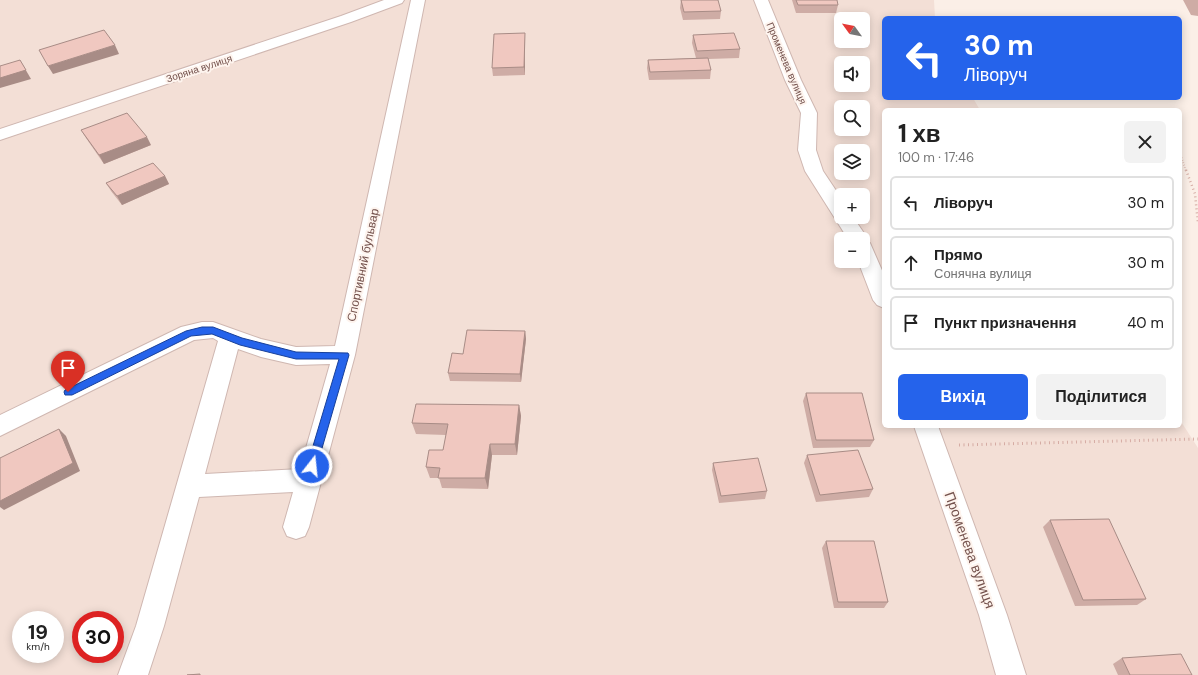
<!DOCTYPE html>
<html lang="uk">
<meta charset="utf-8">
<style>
body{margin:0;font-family:"DM Sans",sans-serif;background:#f2f2f2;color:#222;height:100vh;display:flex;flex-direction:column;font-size:15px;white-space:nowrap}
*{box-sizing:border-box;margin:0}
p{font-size:13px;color:#767676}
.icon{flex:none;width:22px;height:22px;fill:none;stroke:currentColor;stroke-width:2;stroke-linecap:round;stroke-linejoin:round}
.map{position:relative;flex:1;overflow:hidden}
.sheet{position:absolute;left:882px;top:108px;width:300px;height:320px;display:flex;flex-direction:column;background:#fff;border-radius:6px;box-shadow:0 2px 10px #0003}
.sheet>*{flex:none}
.banner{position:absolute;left:882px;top:16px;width:300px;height:84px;border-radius:6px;box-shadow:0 2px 10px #0003;background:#2563eb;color:#fff;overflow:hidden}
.needle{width:26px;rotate:303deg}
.tools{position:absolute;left:834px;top:12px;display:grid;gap:8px}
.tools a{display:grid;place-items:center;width:36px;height:36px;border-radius:6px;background:#fff;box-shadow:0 2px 10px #0003;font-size:20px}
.speed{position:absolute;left:12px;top:611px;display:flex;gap:8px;font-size:20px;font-weight:700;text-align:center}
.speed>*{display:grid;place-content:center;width:52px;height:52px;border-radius:50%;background:#fff;box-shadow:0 2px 10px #0003;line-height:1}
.speed small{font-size:10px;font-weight:400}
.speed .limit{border:6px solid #d22;background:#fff;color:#111}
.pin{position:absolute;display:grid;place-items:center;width:34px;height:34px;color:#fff;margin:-41px -17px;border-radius:50% 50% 50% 0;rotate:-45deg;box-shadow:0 0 4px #0007}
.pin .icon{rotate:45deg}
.me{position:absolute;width:44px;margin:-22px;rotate:16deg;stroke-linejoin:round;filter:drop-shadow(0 0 3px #0008)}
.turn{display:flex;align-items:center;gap:14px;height:84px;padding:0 16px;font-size:18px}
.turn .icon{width:52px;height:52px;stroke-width:2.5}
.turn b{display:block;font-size:28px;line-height:34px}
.round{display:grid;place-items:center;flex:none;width:42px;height:42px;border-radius:6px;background:#f2f2f2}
.summary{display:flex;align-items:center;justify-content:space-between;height:68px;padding:0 16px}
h1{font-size:24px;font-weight:800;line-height:30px}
.cta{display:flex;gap:8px;margin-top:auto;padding:8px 16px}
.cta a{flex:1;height:46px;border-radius:6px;background:#2563eb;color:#fff;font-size:16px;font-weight:800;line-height:46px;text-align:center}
.cta a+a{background:#f2f2f2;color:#222}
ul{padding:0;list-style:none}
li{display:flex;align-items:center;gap:12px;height:54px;margin:0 8px 6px;padding:0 8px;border:2px solid #e0e0e0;border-radius:6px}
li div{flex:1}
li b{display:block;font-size:15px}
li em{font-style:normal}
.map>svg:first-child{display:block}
.residential{fill:#f3dfd6;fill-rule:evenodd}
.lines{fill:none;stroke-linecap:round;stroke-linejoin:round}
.minor-casing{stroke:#cfb7b1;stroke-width:2}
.path-far2{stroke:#d5aba3;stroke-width:2;stroke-dasharray:0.5 2;stroke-linecap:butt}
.path-far1{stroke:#d5aba3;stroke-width:2.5;stroke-dasharray:1 3;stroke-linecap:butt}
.path{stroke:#d5aba3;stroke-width:3;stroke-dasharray:1 3.5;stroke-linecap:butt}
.minor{fill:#fff;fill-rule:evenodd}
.wall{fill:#ceaca5}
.shaded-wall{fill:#a88c86}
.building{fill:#f0c8c0;stroke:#a88c86}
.route{fill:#2563eb;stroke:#184099}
.labels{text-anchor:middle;stroke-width:4;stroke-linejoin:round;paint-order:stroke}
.far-street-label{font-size:10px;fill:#74524d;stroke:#fef4ee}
.street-label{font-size:12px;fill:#74524d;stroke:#fef4ee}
.near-street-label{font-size:14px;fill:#74524d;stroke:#fef4ee}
</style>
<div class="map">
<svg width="1198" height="675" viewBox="0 0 1198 675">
<rect width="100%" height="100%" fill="#fbefe7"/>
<path class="residential" d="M 0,0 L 934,0 L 935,18 L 884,18 L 884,98 L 973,98 L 980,110 L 884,110 L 884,426 L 1180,426 L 1180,420 L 1198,448 L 1198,675 L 0,675 ZM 841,19 L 863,19 L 863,41 L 841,41 ZM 841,63 L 863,63 L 863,85 L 841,85 ZM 841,107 L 863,107 L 863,129 L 841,129 ZM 841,151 L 863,151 L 863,173 L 841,173 ZM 841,195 L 863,195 L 863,217 L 841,217 ZM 841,239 L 863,239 L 863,261 L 841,261 ZM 21,620 L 55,620 L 55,654 L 21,654 ZM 81,620 L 115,620 L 115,654 L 81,654 Z"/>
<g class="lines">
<defs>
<g id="minor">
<path d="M 384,0 L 404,0 L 402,3 L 351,22 L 0,140 L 0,129 L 341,16 Z"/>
<path d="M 411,0 L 425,0 L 355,355 L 309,527 L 305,536 L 296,539 L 287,536 L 283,527 L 293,492 L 199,497 L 164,626 L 148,675 L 118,675 L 136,626 L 218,341 L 213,338 L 194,340 L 0,436 L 0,415 L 181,327 L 202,322 L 213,322 L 261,339 L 296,347 L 335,346 ZM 238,349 L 261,357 L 296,365 L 330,364 L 300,469 L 205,474 Z"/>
<path d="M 754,0 L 768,0 L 801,80 L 817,113 L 816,150 L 823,171 L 841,198 L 841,217 L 853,217 L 868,239 L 866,242 L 870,243 L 884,275 L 884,308 L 877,305 L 873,300 L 858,261 L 863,261 L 863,239 L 848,239 L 805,171 L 798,150 L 801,113 L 785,80 Z"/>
<path d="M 914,426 L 938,426 L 1007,615 L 1026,675 L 996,675 L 979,615 Z"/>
</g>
</defs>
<use href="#minor" class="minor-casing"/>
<path class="path-far2" d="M 1180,153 L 1186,171"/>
<path class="path-far1" d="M 1186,170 L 1195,194 L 1198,223"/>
<path class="path" d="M 959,445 L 1198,439"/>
<use href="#minor" class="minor"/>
</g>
<g class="wall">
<path d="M 681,0 L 721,11 L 720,19 L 683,20 L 680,8 Z"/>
<path d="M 792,0 L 837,0 L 838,5 L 836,13 L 796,13 Z"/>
<path d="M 1183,0 L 1198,0 L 1198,16 L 1191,15 Z"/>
<path d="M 525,33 L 525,75 L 493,76 L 492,68 Z"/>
<path d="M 693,35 L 740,49 L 739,58 L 708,59 L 711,70 L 710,79 L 649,80 L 647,68 L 648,60 L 696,58 L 692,43 Z"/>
<path d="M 81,130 L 151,145 L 104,164 L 86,138 Z"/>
<path d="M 165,176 L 169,184 L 122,205 L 111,191 L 106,183 Z"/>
<path d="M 525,331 L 526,339 L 521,382 L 450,381 L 448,373 L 463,354 Z"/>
<path d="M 806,393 L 874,440 L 870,447 L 813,448 L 803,401 Z"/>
<path d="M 519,405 L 521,416 L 517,455 L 492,455 L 488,489 L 442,488 L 439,478 L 430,478 L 426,467 L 443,450 L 446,435 L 416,434 L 412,423 Z"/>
<path d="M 807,455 L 873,489 L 869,497 L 816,502 L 804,463 Z"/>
<path d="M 713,463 L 767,491 L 765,499 L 719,503 L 712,470 Z"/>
<path d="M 1050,520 L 1146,599 L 1137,605 L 1075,606 L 1043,527 Z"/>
<path d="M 826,541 L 888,602 L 884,608 L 834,608 L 822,548 Z"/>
<path d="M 1122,658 L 1192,675 L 1118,675 L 1113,664 Z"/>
</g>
<g class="shaded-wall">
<path d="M 525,33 L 525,75 L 524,67 Z"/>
<path d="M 115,45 L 119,54 L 53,74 L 48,66 Z"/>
<path d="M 20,60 L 31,79 L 0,88 L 0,78 Z"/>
<path d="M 147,137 L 151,145 L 104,164 L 99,155 Z"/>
<path d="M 165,176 L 169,184 L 122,205 L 117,196 Z"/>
<path d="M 525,331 L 526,339 L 521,382 L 520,374 Z"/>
<path d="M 519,405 L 521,416 L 517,455 L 515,444 Z"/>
<path d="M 59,429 L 66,436 L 80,471 L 4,510 L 0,507 L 0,501 Z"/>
<path d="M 490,444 L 492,455 L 488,489 L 485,478 Z"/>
</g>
<g class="building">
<path d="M 681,0 L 718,0 L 721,11 L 684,12 Z"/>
<path d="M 796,0 L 837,0 L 838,5 L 798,5 Z"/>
<path d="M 104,30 L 115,45 L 48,66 L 39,50 Z"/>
<path d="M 525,33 L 524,67 L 492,68 L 494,34 Z"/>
<path d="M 734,33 L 740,49 L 697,51 L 693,35 Z"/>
<path d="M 708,58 L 711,70 L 650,72 L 648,60 Z"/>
<path d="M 20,60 L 26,70 L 0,78 L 0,66 Z"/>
<path d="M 127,113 L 147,137 L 99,155 L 81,130 Z"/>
<path d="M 153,163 L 165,176 L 117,196 L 106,183 Z"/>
<path d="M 467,330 L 525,331 L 520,374 L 448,373 L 452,353 L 463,354 Z"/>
<path d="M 806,393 L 862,393 L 874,440 L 816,440 Z"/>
<path d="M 416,404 L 519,405 L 515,444 L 490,444 L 485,478 L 438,478 L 440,468 L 426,467 L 429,450 L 443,450 L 448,424 L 412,423 Z"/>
<path d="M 59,429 L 73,463 L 0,501 L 0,458 Z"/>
<path d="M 858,450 L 873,489 L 820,495 L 807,455 Z"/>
<path d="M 758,458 L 767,491 L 721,496 L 713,463 Z"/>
<path d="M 1109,519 L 1146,599 L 1083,600 L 1050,520 Z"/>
<path d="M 826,541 L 874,541 L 888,602 L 838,602 Z"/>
<path d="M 1181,654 L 1192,675 L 1130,675 L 1122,658 Z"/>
<path d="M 200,674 L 200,675 L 187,675 Z"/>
</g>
<path class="route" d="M 202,327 L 213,327 L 242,338 L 296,352 L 348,353 L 349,355 L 316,469 L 312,471 L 309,469 L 307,466 L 339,359 L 296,359 L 240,345 L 212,334 L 191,336 L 72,395 L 65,395 L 64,392 L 65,390 L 186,331 Z"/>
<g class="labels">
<g class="far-street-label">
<text transform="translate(787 63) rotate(67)" y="4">Променева вулиця</text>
<text transform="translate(199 68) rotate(-18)" y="4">Зоряна вулиця</text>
</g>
<g class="street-label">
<text transform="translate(363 265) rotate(-78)" y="4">Спортивний бульвар</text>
</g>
<g class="near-street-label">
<text transform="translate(970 550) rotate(70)" y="5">Променева вулиця</text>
</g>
</g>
</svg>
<div class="tools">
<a><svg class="needle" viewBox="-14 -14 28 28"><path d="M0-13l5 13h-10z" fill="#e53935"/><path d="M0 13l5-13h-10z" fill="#767676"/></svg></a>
<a><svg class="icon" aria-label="sound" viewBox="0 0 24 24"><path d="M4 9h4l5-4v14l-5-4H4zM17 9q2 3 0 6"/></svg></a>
<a><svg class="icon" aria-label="search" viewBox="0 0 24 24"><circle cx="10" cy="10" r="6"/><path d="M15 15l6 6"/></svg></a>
<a><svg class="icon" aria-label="layers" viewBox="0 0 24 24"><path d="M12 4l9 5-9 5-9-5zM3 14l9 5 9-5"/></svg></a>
<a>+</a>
<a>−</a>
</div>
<div class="speed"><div>19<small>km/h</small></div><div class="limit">30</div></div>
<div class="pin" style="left:68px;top:392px;background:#d93025"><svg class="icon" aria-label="arrive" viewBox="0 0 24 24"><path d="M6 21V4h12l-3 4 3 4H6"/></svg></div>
<svg class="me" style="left:312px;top:466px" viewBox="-20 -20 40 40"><circle r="17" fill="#2563eb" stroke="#fff" stroke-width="3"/><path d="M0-11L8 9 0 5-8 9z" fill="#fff"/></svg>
<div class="banner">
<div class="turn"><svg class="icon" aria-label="left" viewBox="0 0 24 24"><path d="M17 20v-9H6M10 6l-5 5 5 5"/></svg><div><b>30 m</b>Ліворуч</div></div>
</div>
<section class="sheet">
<div class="summary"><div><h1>1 хв</h1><p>100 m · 17:46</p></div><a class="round"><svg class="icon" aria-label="close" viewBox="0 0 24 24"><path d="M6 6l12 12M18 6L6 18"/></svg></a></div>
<ul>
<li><svg class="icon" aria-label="left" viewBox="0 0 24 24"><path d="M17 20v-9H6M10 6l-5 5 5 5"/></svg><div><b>Ліворуч</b></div><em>30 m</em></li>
<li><svg class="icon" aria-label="ahead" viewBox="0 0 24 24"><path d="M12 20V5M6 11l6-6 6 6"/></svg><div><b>Прямо</b><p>Сонячна вулиця</p></div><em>30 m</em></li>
<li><svg class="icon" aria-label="arrive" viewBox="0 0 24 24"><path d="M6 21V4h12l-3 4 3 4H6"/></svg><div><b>Пункт призначення</b></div><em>40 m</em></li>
</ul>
<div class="cta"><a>Вихід</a><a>Поділитися</a></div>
</section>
</div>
